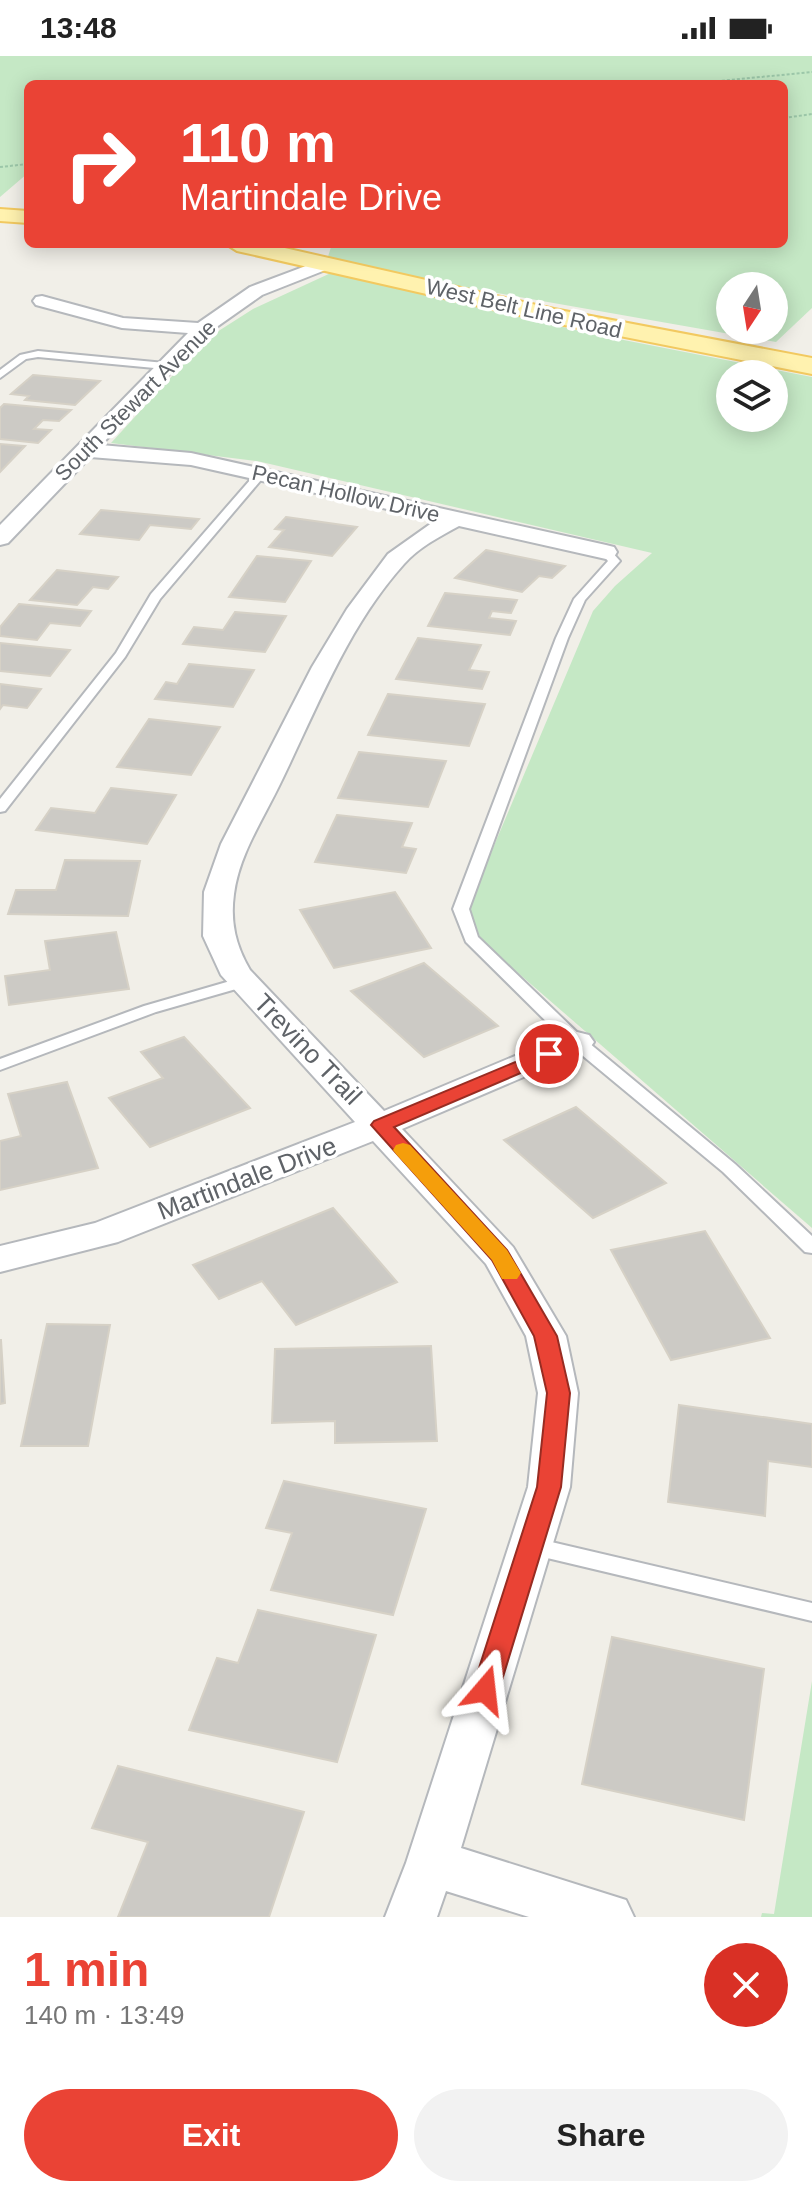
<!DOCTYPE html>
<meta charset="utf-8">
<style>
body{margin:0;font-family:Helvetica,sans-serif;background:#f2f2f2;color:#222;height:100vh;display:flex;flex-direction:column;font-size:30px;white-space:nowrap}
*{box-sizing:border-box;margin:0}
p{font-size:26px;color:#767676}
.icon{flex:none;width:44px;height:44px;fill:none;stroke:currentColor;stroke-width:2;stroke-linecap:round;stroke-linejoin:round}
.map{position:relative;height:1861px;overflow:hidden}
.drawer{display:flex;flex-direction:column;background:#fff;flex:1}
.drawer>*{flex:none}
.hud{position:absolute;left:24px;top:24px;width:764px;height:168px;border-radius:12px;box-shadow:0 4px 20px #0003;background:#ea4335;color:#fff;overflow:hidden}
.needle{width:52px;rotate:192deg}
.fabs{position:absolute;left:716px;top:216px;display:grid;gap:16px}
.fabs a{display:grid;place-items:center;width:72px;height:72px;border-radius:50%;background:#fff;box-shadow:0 4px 20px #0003;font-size:40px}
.pin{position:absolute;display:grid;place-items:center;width:68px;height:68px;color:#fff;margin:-34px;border:4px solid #fff;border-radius:50%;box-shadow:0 2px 8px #0007}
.me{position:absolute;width:88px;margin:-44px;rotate:17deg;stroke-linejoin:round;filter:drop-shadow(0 0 6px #0008)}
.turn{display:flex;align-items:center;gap:28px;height:168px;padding:0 24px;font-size:36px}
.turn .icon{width:104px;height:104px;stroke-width:2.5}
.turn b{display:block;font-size:56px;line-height:68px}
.round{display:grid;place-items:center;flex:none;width:84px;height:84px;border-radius:42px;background:#f2f2f2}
.head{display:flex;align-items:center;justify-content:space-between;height:136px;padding:0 24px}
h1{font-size:48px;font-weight:800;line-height:60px;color:#ea4335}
.cta{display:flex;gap:16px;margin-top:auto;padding:16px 24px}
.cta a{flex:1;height:92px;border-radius:48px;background:#ea4335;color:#fff;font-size:32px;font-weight:800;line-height:92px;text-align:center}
.cta a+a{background:#f2f2f2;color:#222}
.status{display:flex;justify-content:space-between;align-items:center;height:56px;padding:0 40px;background:#fff;direction:ltr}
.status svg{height:22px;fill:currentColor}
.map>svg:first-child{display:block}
.green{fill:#c5e8c5;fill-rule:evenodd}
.building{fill:#cccac5;stroke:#d6d1c6;stroke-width:2}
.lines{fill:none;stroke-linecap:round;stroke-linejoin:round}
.service-casing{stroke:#b5b8bc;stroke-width:4}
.minor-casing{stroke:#b5b8bc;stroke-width:4}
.primary-casing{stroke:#f2c960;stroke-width:4}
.path{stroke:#9cc7a9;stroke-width:2;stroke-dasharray:3 2;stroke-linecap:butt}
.service{fill:#fff;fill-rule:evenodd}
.minor{fill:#fff;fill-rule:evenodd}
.primary{fill:#fff2af;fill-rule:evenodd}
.route{fill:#ea4335;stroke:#982c22;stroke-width:2}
.slow{fill:#f59e0b}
.labels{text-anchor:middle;stroke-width:7;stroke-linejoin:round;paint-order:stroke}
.far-street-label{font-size:22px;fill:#5f6368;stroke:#fff}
.street-label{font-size:26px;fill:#5f6368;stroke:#fff}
</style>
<div class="status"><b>13:48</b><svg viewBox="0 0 49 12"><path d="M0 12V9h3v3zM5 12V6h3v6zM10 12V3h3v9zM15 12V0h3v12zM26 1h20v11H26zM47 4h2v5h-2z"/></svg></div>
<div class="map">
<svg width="812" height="1861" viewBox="0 0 812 1861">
<rect width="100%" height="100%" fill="#f1efe8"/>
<g class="green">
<path d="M 0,0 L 812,0 L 812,252 L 776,286 L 326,207 L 332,188 L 784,188 L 784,28 L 28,28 L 28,117 L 0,141 ZM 730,230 L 774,230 L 774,274 L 730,274 Z"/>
<path d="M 333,216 L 588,277 L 812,321 L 812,1172 L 480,884 L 469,849 L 593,555 L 615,530 L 652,497 L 257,405 L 111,387 L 206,283 L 253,253 ZM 730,318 L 774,318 L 774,362 L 730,362 Z"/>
<path d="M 812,1625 L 812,1861 L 761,1861 L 762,1857 L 774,1858 Z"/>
</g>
<g class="building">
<path d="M 33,319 L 100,325 L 75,349 L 25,344 L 29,340 L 11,338 Z"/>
<path d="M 4,348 L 71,354 L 59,365 L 43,364 L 34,373 L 51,374 L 38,387 L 0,383 L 0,352 Z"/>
<path d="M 0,388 L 25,390 L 0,416 Z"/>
<path d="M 101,454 L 199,463 L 191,473 L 150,469 L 139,484 L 80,478 Z"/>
<path d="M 286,461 L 357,471 L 332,500 L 269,491 L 284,474 L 275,473 Z"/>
<path d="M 486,494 L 565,510 L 552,522 L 539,520 L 522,536 L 455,522 Z"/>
<path d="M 257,500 L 311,505 L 285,546 L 229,541 Z"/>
<path d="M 57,514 L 118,521 L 108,533 L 93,531 L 77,549 L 30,544 Z"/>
<path d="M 445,537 L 517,544 L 511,557 L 492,555 L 489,562 L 516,565 L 510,579 L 428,570 Z"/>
<path d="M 19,548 L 91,555 L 80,570 L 50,567 L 37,584 L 0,580 L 0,571 Z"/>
<path d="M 235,556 L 286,560 L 265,596 L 183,588 L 194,571 L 223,574 Z"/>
<path d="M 418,582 L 481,589 L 469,614 L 489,616 L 482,633 L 396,623 Z"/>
<path d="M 0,587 L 70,594 L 50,620 L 0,615 Z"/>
<path d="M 189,608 L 254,614 L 233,651 L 155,643 L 166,626 L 177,628 Z"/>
<path d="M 0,628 L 41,633 L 27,652 L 3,649 L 0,653 Z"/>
<path d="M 388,638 L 485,648 L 469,690 L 368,679 Z"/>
<path d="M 149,663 L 220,671 L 191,719 L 117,711 Z"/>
<path d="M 359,696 L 446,705 L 428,751 L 338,742 Z"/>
<path d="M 111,732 L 176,739 L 147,788 L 36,774 L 51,752 L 95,757 Z"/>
<path d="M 337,759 L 412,767 L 402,791 L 416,793 L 406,817 L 315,806 Z"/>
<path d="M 65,804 L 140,805 L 128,860 L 8,858 L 16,834 L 56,834 Z"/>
<path d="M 395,836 L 431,892 L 334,912 L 300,854 Z"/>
<path d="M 116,876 L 129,933 L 9,949 L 5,920 L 50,914 L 45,885 Z"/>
<path d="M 424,907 L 498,970 L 424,1001 L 351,935 Z"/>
<path d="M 184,981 L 250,1052 L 150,1091 L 109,1042 L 163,1022 L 141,996 Z"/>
<path d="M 67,1026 L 98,1112 L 0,1134 L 0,1085 L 21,1080 L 8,1038 Z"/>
<path d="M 576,1051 L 666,1127 L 593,1162 L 504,1084 Z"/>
<path d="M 333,1152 L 397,1226 L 296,1269 L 262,1225 L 219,1243 L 193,1209 Z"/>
<path d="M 705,1175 L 770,1282 L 671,1304 L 611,1194 Z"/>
<path d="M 47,1268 L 110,1269 L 88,1390 L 21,1390 Z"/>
<path d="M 1,1284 L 5,1347 L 0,1348 L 0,1284 Z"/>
<path d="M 431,1290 L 437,1385 L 335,1387 L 335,1365 L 272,1367 L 275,1293 Z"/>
<path d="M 679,1349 L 812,1368 L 812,1411 L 768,1405 L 765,1460 L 668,1446 Z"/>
<path d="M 284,1425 L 426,1453 L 393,1559 L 271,1534 L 292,1477 L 266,1472 Z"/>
<path d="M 258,1554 L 376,1579 L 337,1706 L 189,1674 L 217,1602 L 238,1607 Z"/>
<path d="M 612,1581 L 764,1613 L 744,1764 L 582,1728 Z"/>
<path d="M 118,1710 L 304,1756 L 269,1861 L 118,1861 L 148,1786 L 92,1772 Z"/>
</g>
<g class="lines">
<defs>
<g id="service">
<path d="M 38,295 L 165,307 L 170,310 L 165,313 L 38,301 L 26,303 L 0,322 L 0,314 L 20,299 Z"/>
<path d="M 257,416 L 266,418 L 160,543 L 125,601 L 5,755 L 0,756 L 0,743 L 116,597 L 151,538 Z"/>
<path d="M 602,494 L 610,494 L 620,505 L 585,544 L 568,582 L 469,853 L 478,881 L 583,982 L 735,1108 L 812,1180 L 812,1197 L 805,1196 L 723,1116 L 571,990 L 466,886 L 453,853 L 556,582 L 574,543 L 608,505 L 600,496 Z"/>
<path d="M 244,921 L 252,926 L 250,929 L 156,956 L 0,1014 L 0,1003 L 144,950 Z"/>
<path d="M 530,1481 L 812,1547 L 812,1565 L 522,1496 L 519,1490 L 522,1484 Z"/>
</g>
<path id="minor" d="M 327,202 L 335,207 L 333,211 L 262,239 L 208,277 L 101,389 L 191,397 L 606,489 L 614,491 L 617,496 L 614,501 L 606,503 L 459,470 C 439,481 419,491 404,508 C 348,570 317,652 281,726 C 264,762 239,798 234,838 C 230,867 236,890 250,914 L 384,1055 L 565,979 L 577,976 L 589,979 L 594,986 L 589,993 L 402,1073 L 513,1191 L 566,1280 L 578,1337 L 570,1431 L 461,1792 L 626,1844 L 634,1861 L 529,1861 L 446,1835 L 437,1861 L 385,1861 L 406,1807 L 528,1431 L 538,1337 L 526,1280 L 486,1208 L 373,1085 L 118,1186 L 0,1216 L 0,1190 L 95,1167 L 355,1066 L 221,919 L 203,880 L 204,836 L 221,788 L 312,611 L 347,553 L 388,498 L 436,464 L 191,409 L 90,401 L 8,487 L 0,489 L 0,469 L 188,277 L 122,272 L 36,249 L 33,245 L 36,241 L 42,240 L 123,262 L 198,267 L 250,231 Z"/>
<g id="primary">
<path d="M 0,153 L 28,155 L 28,167 L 0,165 Z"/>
<path d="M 226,188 L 267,188 L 554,253 L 812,302 L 812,318 L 554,267 L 237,195 Z"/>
</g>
</defs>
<use href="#service" class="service-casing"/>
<use href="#minor" class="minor-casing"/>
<use href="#primary" class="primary-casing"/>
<g class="path">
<path d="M 587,28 L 709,26 L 812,16"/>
<path d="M 784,62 L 812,58"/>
<path d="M 0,111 L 28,108"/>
</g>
<use href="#service" class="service"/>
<use href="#minor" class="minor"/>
<use href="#primary" class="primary"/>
</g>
<path class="route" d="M 549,992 L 556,994 L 558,998 L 556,1002 L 394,1071 L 507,1194 L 557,1280 L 570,1337 L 561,1431 L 499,1634 L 495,1642 L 485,1646 L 476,1642 L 472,1634 L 537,1431 L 547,1337 L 534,1280 L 492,1204 L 371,1069 L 374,1065 Z"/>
<path class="slow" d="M 403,1087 L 410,1089 L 507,1194 L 521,1217 L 517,1223 L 502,1223 L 492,1204 L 396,1098 L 393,1094 L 396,1089 Z"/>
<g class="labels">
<g class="far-street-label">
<text transform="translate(524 252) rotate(13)" y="8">West Belt Line Road</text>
<text transform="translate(135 344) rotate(-45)" y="8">South Stewart Avenue</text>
<text transform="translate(346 437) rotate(13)" y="8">Pecan Hollow Drive</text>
</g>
<g class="street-label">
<text transform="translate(308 993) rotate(46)" y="9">Trevino Trail</text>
<text transform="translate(247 1122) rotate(-21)" y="9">Martindale Drive</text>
</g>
</g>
</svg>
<div class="fabs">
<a><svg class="needle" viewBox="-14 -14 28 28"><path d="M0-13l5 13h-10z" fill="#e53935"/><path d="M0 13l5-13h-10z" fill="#767676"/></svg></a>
<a><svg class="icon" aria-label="layers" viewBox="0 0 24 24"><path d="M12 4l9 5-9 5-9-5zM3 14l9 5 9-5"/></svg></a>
</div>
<div class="pin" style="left:549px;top:998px;background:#d93025"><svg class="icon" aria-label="arrive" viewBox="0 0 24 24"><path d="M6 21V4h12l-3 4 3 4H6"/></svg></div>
<svg class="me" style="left:485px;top:1634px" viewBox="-20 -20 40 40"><path d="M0-17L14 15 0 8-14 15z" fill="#ea4335" stroke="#fff" stroke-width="4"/></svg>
<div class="hud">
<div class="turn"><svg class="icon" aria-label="right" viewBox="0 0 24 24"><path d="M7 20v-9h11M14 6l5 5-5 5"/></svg><div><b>110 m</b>Martindale Drive</div></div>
</div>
</div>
<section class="drawer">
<div class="head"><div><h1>1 min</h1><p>140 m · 13:49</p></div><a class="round" style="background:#d93025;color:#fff"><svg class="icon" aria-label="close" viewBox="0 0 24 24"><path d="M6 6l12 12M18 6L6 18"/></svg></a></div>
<div class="cta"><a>Exit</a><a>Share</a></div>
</section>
